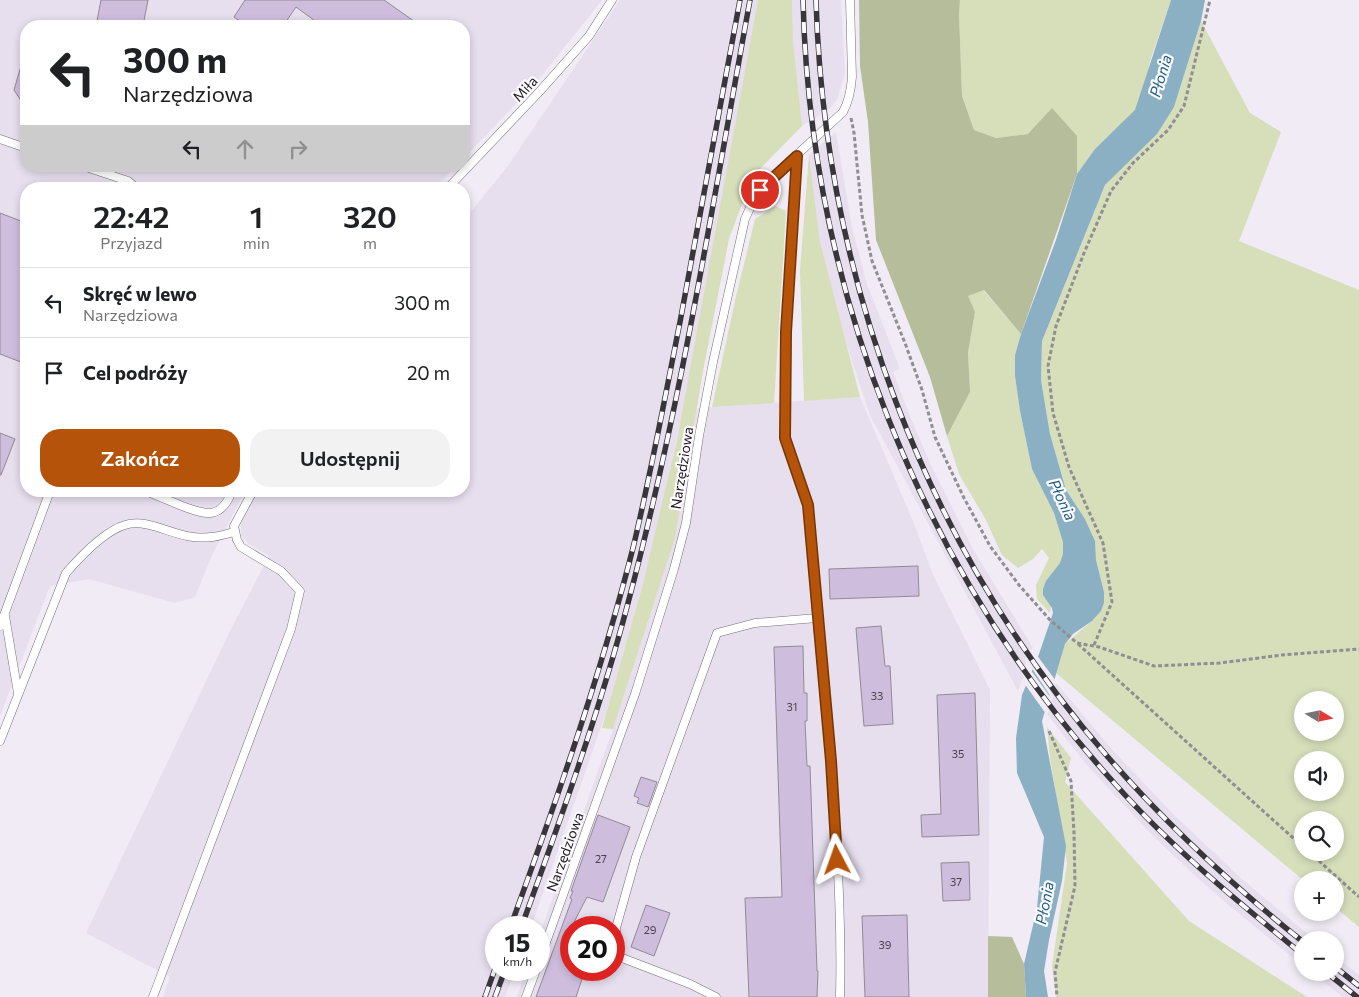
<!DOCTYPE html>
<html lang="pl">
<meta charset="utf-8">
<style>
body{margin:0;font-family:Commissioner,sans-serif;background:#f2f2f2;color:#202124;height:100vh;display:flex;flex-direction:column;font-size:19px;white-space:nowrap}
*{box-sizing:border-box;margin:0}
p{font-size:16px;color:#757577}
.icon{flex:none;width:28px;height:28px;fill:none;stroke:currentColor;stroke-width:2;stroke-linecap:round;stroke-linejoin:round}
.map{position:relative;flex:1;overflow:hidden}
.details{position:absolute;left:20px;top:182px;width:450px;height:315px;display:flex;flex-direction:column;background:#fff;border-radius:20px;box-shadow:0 2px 8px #0003}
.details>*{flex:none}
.guide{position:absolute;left:20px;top:20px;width:450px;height:152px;border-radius:20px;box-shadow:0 2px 8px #0003;background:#fff;color:#202124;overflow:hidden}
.needle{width:32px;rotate:100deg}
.tools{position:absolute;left:1294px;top:691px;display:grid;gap:10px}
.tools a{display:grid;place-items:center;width:50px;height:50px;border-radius:50%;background:#fff;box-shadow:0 2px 8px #0003;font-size:25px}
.speed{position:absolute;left:485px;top:916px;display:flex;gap:10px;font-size:25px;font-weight:700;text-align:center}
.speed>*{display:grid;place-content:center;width:65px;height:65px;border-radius:50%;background:#fff;box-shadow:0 2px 8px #0003;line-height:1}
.speed small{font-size:12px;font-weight:400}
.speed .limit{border:8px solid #d22;background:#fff;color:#111}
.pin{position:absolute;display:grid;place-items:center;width:42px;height:42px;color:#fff;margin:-21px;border:2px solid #fff;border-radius:50%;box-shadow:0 1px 5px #0007}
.me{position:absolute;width:55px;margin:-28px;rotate:356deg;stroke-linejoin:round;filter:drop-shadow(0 0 4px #0008)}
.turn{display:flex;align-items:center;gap:18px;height:105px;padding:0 20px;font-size:22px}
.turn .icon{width:65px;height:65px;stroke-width:2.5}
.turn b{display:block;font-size:35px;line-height:42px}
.lanes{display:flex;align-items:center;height:48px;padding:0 20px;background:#0003;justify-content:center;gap:25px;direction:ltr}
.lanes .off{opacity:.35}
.eta{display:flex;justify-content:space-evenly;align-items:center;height:85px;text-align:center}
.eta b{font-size:30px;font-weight:600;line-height:35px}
.action{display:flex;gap:10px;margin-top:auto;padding:10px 20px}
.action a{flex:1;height:58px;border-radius:20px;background:#b45309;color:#fff;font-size:20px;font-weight:600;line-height:58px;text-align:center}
.action a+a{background:#f2f2f2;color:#202124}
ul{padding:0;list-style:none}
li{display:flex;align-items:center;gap:15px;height:70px;padding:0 20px;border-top:1px solid #e0e0e0}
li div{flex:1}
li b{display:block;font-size:19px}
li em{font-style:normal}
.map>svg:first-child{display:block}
.built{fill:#e7deee;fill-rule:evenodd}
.green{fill:#d6deba;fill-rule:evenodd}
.forest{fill:#b5bd9a}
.water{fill:#8bb0c4}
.pier{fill:#f0ebf4}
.building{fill:#cfbdde;stroke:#8f8b93}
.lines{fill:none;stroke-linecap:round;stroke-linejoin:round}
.service-casing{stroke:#747078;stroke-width:9}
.path{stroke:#908d93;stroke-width:3;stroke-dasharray:4 2.5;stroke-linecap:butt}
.service{stroke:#fff;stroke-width:8}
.rail-casing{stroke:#38363a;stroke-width:5.5}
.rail{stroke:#fcfaff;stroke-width:4;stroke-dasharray:11;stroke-linecap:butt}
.route-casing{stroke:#753606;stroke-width:12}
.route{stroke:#b45309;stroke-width:9}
.labels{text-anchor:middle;stroke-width:4.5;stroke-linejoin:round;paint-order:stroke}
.number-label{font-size:11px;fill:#49434d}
.street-label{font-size:14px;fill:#1c1a1d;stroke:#fcfaff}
.water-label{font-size:15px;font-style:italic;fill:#1f5f7c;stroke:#fcfaff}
</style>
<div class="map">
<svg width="1359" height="997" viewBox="0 0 1359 997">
<rect width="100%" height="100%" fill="#f0ebf4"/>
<g class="built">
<path d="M 0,0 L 602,0 L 535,84 L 464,158 L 464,26 L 26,26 L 26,166 L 456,166 L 434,189 L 26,189 L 26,491 L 245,491 L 213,553 L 195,597 L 175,603 L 89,579 L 50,586 L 0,716 Z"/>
<path d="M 620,0 L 758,0 L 687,389 L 662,508 L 643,584 L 607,710 L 531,927 L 496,928 L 496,970 L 515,970 L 505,997 L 163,997 L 170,977 L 86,933 L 231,629 L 269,556 L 249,544 L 241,536 L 241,524 L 243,517 L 258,491 L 464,491 L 464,220 L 508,166 Z"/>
<path d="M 792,0 L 841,0 L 845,72 L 837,100 L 828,110 L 802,126 L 793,40 Z"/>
<path d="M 836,132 L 852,228 L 867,284 L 900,369 L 893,372 L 910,416 L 930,463 L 973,549 L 1033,648 L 1029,651 L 1031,654 L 1025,658 L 1026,665 L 1024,667 L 1026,670 L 1022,674 L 1024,678 L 1022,680 L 1018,691 L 870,415 L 840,324 L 820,242 L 809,155 Z"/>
<path d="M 860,397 L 915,526 L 933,575 L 990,690 L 988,997 L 517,997 L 526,970 L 539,970 L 539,936 L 613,729 L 675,538 L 697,408 ZM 571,928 L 614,928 L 614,970 L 571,970 Z"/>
<path d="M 1057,684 L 1110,747 L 1172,813 L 1243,880 L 1315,940 L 1302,940 L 1302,965 L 1226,903 L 1190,871 L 1152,835 L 1086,764 L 1047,714 L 1049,711 L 1048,708 L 1053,705 L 1051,701 L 1054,697 L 1051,692 L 1056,688 L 1055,685 Z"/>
<path d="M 1335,956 L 1359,975 L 1359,997 L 1343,997 L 1312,973 L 1335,972 Z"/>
</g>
<g class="green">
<path d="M 758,0 L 792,0 L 793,40 L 802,126 L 752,177 L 729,239 L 703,371 L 675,538 L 613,729 L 602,728 L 643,584 L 677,440 Z"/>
<path d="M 960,0 L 1171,0 L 1151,58 L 1138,109 L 1095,149 L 1077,174 L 1077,136 L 1028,134 L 996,138 L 974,130 L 962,96 L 959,14 Z"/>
<path d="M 1201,21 L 1250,113 L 1281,132 L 1239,241 L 1359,290 L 1359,927 L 1335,907 L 1335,880 L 1303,880 L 1056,673 L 1065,644 L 1092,621 L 1101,611 L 1104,603 L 1104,592 L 1096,560 L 1095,541 L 1085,519 L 1066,490 L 1050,434 L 1041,380 L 1042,341 L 1105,185 L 1174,107 ZM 1302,700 L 1335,700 L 1335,732 L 1302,732 ZM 1302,760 L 1335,760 L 1335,792 L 1302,792 ZM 1302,820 L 1335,820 L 1335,852 L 1302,852 Z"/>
<path d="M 809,155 L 820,242 L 860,397 L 804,401 L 800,270 Z"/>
<path d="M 775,206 L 786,211 L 774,403 L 712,407 L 735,301 L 755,219 Z"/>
<path d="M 983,290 L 1021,334 L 1015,355 L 1015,376 L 1020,411 L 1032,469 L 1054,513 L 1070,562 L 1054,588 L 1050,613 L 1037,599 L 1036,585 L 1049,558 L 1042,549 L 1033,559 L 1018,568 L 1002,555 L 986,520 L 959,474 L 947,436 L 970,392 L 968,351 L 975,312 L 967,296 Z"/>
<path d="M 1047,727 L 1071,758 L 1065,782 L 1189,921 L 1307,997 L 1056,997 L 1052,966 L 1067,863 L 1050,757 Z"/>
</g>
<g class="forest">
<path d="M 859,0 L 960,0 L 959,14 L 962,96 L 974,130 L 996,138 L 1028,134 L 1052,108 L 1077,136 L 1077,174 L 1021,334 L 984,290 L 968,296 L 975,312 L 968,352 L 970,392 L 947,436 L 930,377 L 876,240 L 868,122 L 860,66 Z"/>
<path d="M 988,936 L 1012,937 L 1024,964 L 1026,997 L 988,997 Z"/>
</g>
<path class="water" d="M 1171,0 L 1205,0 L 1201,21 L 1174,107 L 1157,134 L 1105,185 L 1042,341 L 1041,380 L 1050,434 L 1066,490 L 1085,519 L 1095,541 L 1096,560 L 1104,592 L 1104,603 L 1101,611 L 1092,621 L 1073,634 L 1065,644 L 1042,721 L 1066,846 L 1062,881 L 1049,940 L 1044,971 L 1048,997 L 1026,997 L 1024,964 L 1037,908 L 1044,837 L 1017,773 L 1016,738 L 1022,695 L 1039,654 L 1053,613 L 1052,608 L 1043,595 L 1043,589 L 1046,581 L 1060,563 L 1063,554 L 1063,542 L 1054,513 L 1032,469 L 1020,411 L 1015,376 L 1015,355 L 1021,334 L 1056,240 L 1077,174 L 1095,149 L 1135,110 Z"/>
<g class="pier">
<path d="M 1036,654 L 1056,681 L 1053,690 L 1051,692 L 1051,697 L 1031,667 Z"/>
<path d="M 1030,669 L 1051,698 L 1046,714 L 1024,683 Z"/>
</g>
<g class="building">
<path d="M 101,0 L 148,0 L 143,26 L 96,26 Z"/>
<path d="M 245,0 L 384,0 L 421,26 L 322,26 L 296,7 L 283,26 L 247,26 L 234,17 Z"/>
<path d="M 23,59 L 26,59 L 26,108 L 14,90 Z"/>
<path d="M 0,213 L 26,223 L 26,364 L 0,354 Z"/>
<path d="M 0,433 L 15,439 L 1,475 L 0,475 Z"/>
<path d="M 918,566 L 919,596 L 830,599 L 829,569 Z"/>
<path d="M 881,626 L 885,666 L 890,666 L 893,724 L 864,726 L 856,628 Z"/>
<path d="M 803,646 L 804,693 L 807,693 L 807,721 L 805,721 L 807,766 L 810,766 L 817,971 L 818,971 L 817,997 L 749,997 L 745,898 L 782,897 L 774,647 Z"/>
<path d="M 975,693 L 979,835 L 922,837 L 921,815 L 941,814 L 937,695 Z"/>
<path d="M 641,777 L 657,782 L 648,807 L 637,803 L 639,798 L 634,796 Z"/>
<path d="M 598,815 L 630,827 L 603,902 L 587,897 L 571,928 L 571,970 L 585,970 L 576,997 L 536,997 L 572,899 L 570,898 L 573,891 L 571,891 Z"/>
<path d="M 969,862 L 970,900 L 943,901 L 941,863 Z"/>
<path d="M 646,905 L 670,913 L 654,956 L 631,947 Z"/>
<path d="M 907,915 L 909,997 L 865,997 L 862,916 Z"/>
</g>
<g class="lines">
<defs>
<g id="service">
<path d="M 0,139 L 26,148"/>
<path d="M 797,156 L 786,332 L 785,438 L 808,505 L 817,618"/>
<path d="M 83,166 L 128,181 L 138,189"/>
<path d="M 447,189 L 540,91 L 589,36 L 612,0"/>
<path d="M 146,491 C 158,496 170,501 182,506 C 206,515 221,520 232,491"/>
<path d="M 5,616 L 18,693"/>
<path d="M 0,626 L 50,491"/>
<path d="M 0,741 L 66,573 C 80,557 104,531 125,525 C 147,518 171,535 193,537 C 208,539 220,536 234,532"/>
<path d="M 539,962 L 635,694 L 674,569 L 686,523 L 699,436 L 713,362 L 745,219 L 754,199 L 760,189 L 843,112 C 849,101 851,90 852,77 L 850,0"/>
<path d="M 153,997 L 291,629 L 300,591 L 281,571 L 241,547 L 237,540 L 234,526 L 253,491"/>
<path d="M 526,997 L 536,970"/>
<path d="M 716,997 L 690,984 L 617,956 L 616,928 L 636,857 L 717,633 L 755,623 L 817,618 C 829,744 843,871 840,997"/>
</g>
</defs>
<use href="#service" class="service-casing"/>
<g class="path">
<path d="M 851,118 L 854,133 L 862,215 L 872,261 L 905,343 L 922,390 L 935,437 L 964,498 L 990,546 L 1019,585 L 1050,620 L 1077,643 L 1099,647 L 1154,666 L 1220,663 L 1282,655 L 1359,649"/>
<path d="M 1078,644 L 1302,846"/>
<path d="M 1094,645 L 1112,602 L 1103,543 L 1069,467 L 1053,413 L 1048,366 L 1056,326 L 1084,253 L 1111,191 L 1133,163 L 1168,130 L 1184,106 L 1210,0"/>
<path d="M 1049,731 L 1071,781 L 1074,833 L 1075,886 L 1055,972 L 1057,997"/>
<path d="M 1309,852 L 1359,897"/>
</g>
<use href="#service" class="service"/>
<defs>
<g id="rail">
<path d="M 803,0 C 810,289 921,570 1116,785 C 1172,848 1237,901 1302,954"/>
<path d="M 816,0 C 824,275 925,547 1107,756 C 1166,824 1232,885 1302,941"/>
<path d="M 510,928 C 556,802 600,677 633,548 C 651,473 665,397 680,322 C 700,214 720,107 740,0"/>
<path d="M 521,928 C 560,821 599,713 628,603 C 681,405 713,202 750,0"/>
<path d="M 1335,967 L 1359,986"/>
<path d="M 1326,972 L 1357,997"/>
<path d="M 485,997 L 496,966"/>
<path d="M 495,997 L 505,970"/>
</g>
</defs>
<use href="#rail" class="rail-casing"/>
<use href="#rail" class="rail"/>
</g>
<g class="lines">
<defs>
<path id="route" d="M 760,190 L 797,156 L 786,332 L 785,438 L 808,505 L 831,761 L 837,860"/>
</defs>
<use href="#route" class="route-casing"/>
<use href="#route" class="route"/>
</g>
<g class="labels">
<g class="number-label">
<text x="877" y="700">33</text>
<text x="792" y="711">31</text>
<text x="958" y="758">35</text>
<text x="601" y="863">27</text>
<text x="956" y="886">37</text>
<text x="650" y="934">29</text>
<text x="885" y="949">39</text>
</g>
<g class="street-label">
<text transform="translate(525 89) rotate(-47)" y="5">Miła</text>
<text transform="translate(682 468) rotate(-81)" y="5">Narzędziowa</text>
<text transform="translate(565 852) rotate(-70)" y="5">Narzędziowa</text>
</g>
<g class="water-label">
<text transform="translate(1161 76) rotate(-73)" y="5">Płonia</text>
<text transform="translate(1062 500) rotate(65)" y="5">Płonia</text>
<text transform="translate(1045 903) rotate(-79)" y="5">Płonia</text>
</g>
</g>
</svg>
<div class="tools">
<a><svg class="needle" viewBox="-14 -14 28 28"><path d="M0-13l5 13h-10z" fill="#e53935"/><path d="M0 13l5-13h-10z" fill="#757577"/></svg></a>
<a><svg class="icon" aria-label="sound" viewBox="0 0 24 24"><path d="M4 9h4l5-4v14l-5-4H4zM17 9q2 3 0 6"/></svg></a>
<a><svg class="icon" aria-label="search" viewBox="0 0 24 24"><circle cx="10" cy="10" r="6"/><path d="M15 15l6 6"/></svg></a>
<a>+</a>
<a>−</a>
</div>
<div class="speed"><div>15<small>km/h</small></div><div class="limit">20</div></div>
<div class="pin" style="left:760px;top:190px;background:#d93025"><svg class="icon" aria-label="arrive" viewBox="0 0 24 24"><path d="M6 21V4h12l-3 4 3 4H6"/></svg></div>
<svg class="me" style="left:837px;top:860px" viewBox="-20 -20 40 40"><path d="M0-17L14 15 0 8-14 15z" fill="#b45309" stroke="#fff" stroke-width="4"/></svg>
<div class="guide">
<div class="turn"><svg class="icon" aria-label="left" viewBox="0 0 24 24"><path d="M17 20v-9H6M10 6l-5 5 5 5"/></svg><div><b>300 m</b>Narzędziowa</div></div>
<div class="lanes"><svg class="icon" aria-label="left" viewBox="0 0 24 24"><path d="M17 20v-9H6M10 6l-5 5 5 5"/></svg><svg class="icon off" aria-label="ahead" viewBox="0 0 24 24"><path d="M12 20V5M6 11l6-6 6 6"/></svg><svg class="icon off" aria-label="right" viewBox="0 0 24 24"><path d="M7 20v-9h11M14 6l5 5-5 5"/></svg></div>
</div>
<section class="details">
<div class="eta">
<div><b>22:42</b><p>Przyjazd</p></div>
<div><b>1</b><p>min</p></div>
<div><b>320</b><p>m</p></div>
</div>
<ul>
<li><svg class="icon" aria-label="left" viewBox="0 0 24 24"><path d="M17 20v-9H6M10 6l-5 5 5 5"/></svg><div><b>Skręć w lewo</b><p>Narzędziowa</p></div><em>300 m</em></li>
<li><svg class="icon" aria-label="arrive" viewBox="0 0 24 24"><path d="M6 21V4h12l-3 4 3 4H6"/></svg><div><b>Cel podróży</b></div><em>20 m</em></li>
</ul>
<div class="action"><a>Zakończ</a><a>Udostępnij</a></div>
</section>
</div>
